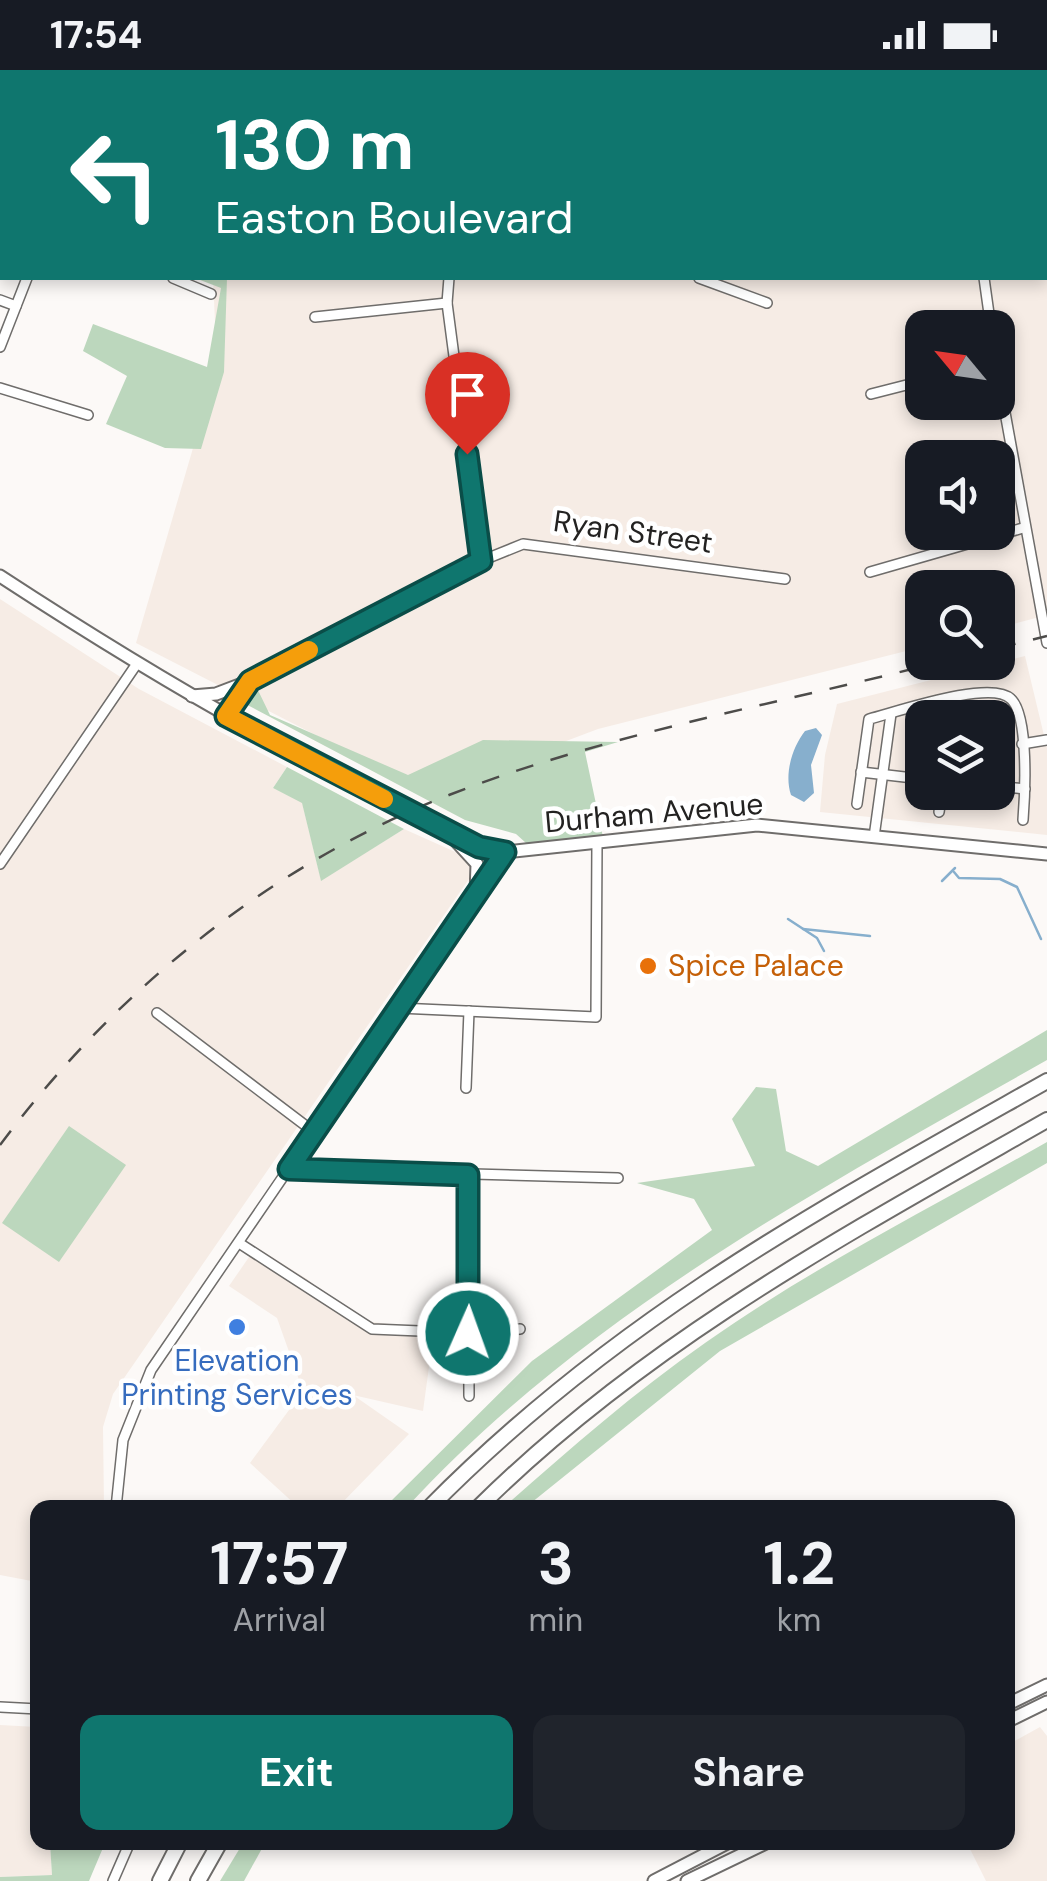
<!DOCTYPE html>
<style>
body{margin:0;font-family:"DM Sans",sans-serif;background:#20242c;color:#f1f3f6;height:100vh;display:flex;flex-direction:column;font-size:38px;white-space:nowrap}
*{box-sizing:border-box;margin:0}
p{font-size:32px;color:#9ea1a6}
.icon{flex:none;width:55px;height:55px;fill:none;stroke:currentColor;stroke-width:2;stroke-linecap:round;stroke-linejoin:round}
.map{position:relative;flex:1;overflow:hidden}
.drawer{position:absolute;left:30px;top:1430px;width:985px;height:350px;display:flex;flex-direction:column;background:#171b24;border-radius:20px;box-shadow:0 5px 15px #0003}
.drawer>*{flex:none}
.banner{position:absolute;left:0px;top:0px;width:1048px;height:210px;box-shadow:0 5px 15px #0003;background:#0f766e;color:#fff;overflow:hidden}
.needle{width:65px;rotate:299deg}
.fabs{position:absolute;left:905px;top:240px;display:grid;gap:20px}
.fabs a{display:grid;place-items:center;width:110px;height:110px;border-radius:20px;background:#171b24;box-shadow:0 5px 15px #0003;font-size:50px}
.pin{position:absolute;display:grid;place-items:center;width:85px;height:85px;color:#fff;margin:-102px -42px;border-radius:50% 50% 50% 0;rotate:-45deg;box-shadow:0 0 10px #0007}
.pin .icon{rotate:45deg}
.me{position:absolute;width:110px;margin:-55px;rotate:2deg;stroke-linejoin:round;filter:drop-shadow(0 0 8px #0008)}
.turn{display:flex;align-items:center;gap:35px;height:210px;padding:0 50px;font-size:45px}
.turn .icon{width:130px;height:130px;stroke-width:2.5}
.turn b{display:block;font-size:70px;line-height:85px}
.eta{display:flex;justify-content:space-evenly;align-items:center;height:170px;text-align:center}
.eta b{font-size:60px;font-weight:700;line-height:70px}
.button{display:flex;gap:20px;margin-top:auto;padding:20px 50px}
.button a{flex:1;height:115px;border-radius:20px;background:#0f766e;color:#fff;font-size:40px;font-weight:700;line-height:115px;text-align:center}
.button a+a{background:#20242c;color:#f1f3f6}
.status{display:flex;justify-content:space-between;align-items:center;height:70px;padding:0 50px;background:#171b24;direction:ltr}
.status svg{height:28px;fill:currentColor}
.map>svg:first-child{display:block}
.built{fill:#f6ece5;fill-rule:evenodd}
.green{fill:#bcd7bd}
.water{fill:#87afcd}
.lines{fill:none;stroke-linecap:round;stroke-linejoin:round}
.stream{stroke:#87afcd;stroke-width:2.5}
.minor-casing{stroke:#6f6d6b;stroke-width:12}
.major-casing{stroke:#6f6d6b;stroke-width:15}
.highway-casing{stroke:#6f6d6b;stroke-width:18}
.minor{stroke:#fff;stroke-width:9}
.major{stroke:#fff;stroke-width:11}
.highway{stroke:#fff;stroke-width:14}
.rail{stroke:#4d4c4a;stroke-width:2.5;stroke-dasharray:18 18;stroke-linecap:butt}
.major-bridge-casing{stroke:#6f6d6b;stroke-width:15;stroke-linecap:butt}
.major-bridge{stroke:#fff;stroke-width:11}
.route-casing{stroke:#0a4d48;stroke-width:25}
.route{stroke:#0f766e;stroke-width:18}
.slow{stroke:#f59e0b;stroke-width:18}
.food-dot{fill:#e8710a;stroke:#fff;stroke-width:4}
.shop-dot{fill:#3f7fe0;stroke:#fff;stroke-width:4}
.labels{text-anchor:middle;stroke-width:9;stroke-linejoin:round;paint-order:stroke}
.street-label{font-size:30px;fill:#232221;stroke:#fff}
.food-label{font-size:30px;fill:#c56008;stroke:#fff;text-anchor:start}
.shop-label{font-size:30px;fill:#366cbe;stroke:#fff}
</style>
<div class="status"><b>17:54</b><svg viewBox="0 0 49 12"><path d="M0 12V9h3v3zM5 12V6h3v6zM10 12V3h3v9zM15 12V0h3v12zM26 1h20v11H26zM47 4h2v5h-2z"/></svg></div>
<div class="map">
<svg width="1047" height="1811" viewBox="0 0 1047 1811">
<rect width="100%" height="100%" fill="#fcf9f7"/>
<g class="built">
<path d="M 263,0 L 1047,0 L 1047,545 L 998,558 L 998,518 L 922,518 L 922,577 L 598,659 L 429,723 L 136,573 L 217,296 L 213,208 L 1045,208 L 1045,2 ZM 922,258 L 998,258 L 998,332 L 922,332 ZM 922,388 L 998,388 L 998,462 L 922,462 Z"/>
<path d="M 0,529 L 139,619 L 287,697 L 273,718 L 302,732 L 321,810 L 404,759 L 480,793 L 113,1324 L 103,1357 L 104,1437 L 38,1438 L 37,1512 L 0,1505 Z"/>
<path d="M 1025,586 L 1047,678 L 1047,765 L 820,742 L 825,685 L 837,634 ZM 922,648 L 998,648 L 998,722 L 922,722 Z"/>
<path d="M 256,1177 L 307,1209 L 357,1250 L 434,1260 L 423,1341 L 353,1325 L 409,1364 L 338,1437 L 324,1430 L 317,1437 L 298,1437 L 250,1393 L 303,1321 L 277,1248 L 229,1216 Z"/>
<path d="M 0,1655 L 37,1657 L 38,1772 L 50,1773 L 52,1805 L 0,1807 Z"/>
<path d="M 1040,1657 L 1047,1666 L 1047,1811 L 986,1811 L 967,1773 L 1008,1772 L 1008,1687 L 1013,1684 L 1009,1674 Z"/>
</g>
<g class="green">
<path d="M 195,208 L 227,208 L 224,302 L 201,379 L 165,378 L 106,354 L 127,306 L 83,281 L 93,254 L 207,297 L 221,218 Z"/>
<path d="M 254,612 L 270,645 L 408,705 L 483,670 L 618,672 L 585,682 L 603,767 L 526,773 L 516,764 L 465,750 L 238,630 Z"/>
<path d="M 287,697 L 404,759 L 321,811 L 302,733 L 273,718 Z"/>
<path d="M 1047,960 L 1047,990 C 821,1118 585,1244 407,1437 L 385,1437 L 532,1291 L 712,1160 L 694,1129 L 637,1113 L 755,1096 L 732,1049 L 756,1017 L 776,1019 L 786,1081 L 818,1096 Z"/>
<path d="M 69,1056 L 126,1095 L 59,1192 L 2,1153 Z"/>
<path d="M 1047,1072 L 1047,1093 L 720,1281 L 526,1437 L 504,1437 C 569,1380 633,1323 705,1273 C 812,1197 933,1137 1047,1072 Z"/>
<path d="M 50,1773 L 105,1773 L 89,1811 L 0,1811 L 0,1807 L 52,1805 Z"/>
<path d="M 243,1773 L 265,1773 L 244,1811 L 220,1811 Z"/>
</g>
<path class="water" d="M 816,658 L 822,665 L 811,695 L 814,723 L 804,732 L 791,725 C 784,704 792,678 805,661 Z"/>
<g class="lines">
<g class="stream">
<path d="M 954,802 L 959,808 L 1000,809 L 1017,817 L 1041,869"/>
<path d="M 942,811 L 955,798"/>
<path d="M 788,849 L 817,868 L 824,881"/>
<path d="M 803,859 L 870,866"/>
</g>
<defs>
<g id="minor">
<path d="M 102,0 L 110,2"/>
<path d="M 181,2 L 182,0"/>
<path d="M 521,2 L 522,0"/>
<path d="M 909,2 L 920,0"/>
<path d="M 948,2 L 955,0"/>
<path d="M 0,135 L 2,136"/>
<path d="M 173,208 L 211,224"/>
<path d="M 449,208 L 447,233 L 481,491"/>
<path d="M 699,208 L 767,233"/>
<path d="M 984,208 L 991,258"/>
<path d="M 0,230 L 16,236"/>
<path d="M 315,247 L 447,233"/>
<path d="M 0,277 L 27,208"/>
<path d="M 998,304 L 1047,573"/>
<path d="M 0,318 L 88,345"/>
<path d="M 871,324 L 922,311"/>
<path d="M 870,502 L 1023,458"/>
<path d="M 225,646 L 250,611 L 481,491 L 523,474 L 785,509"/>
<path d="M 951,648 L 954,628"/>
<path d="M 1022,674 L 1047,670"/>
<path d="M 861,702 L 922,709"/>
<path d="M 998,716 L 1025,719"/>
<path d="M 857,734 L 869,649 C 897,642 991,609 1011,629 C 1029,646 1025,725 1023,750"/>
<path d="M 939,742 L 942,722"/>
<path d="M 874,767 L 891,644"/>
<path d="M 0,794 L 136,595"/>
<path d="M 399,938 L 596,947 L 597,772"/>
<path d="M 157,943 L 314,1062"/>
<path d="M 466,1018 L 469,941"/>
<path d="M 289,1099 L 618,1108"/>
<path d="M 468,1105 L 469,1326"/>
<path d="M 239,1173 L 372,1259 L 468,1263 L 520,1259"/>
<path d="M 116,1438 L 123,1370 L 151,1300 L 505,782"/>
<path d="M 0,1637 L 38,1639"/>
<path d="M 113,1811 L 130,1772"/>
</g>
<g id="major">
<path d="M 0,506 C 130,591 261,669 400,737"/>
<path d="M 192,626 L 216,624 L 250,611"/>
<path d="M 422,748 L 479,777 L 505,782 L 757,755 L 1047,784"/>
<path d="M 455,770 L 477,794 L 476,824"/>
<path d="M 1008,1634 L 1047,1615"/>
<path d="M 1008,1651 L 1047,1632"/>
<path d="M 654,1811 L 729,1772"/>
<path d="M 687,1811 L 768,1772"/>
</g>
<g id="highway">
<path d="M 429,1438 C 616,1248 818,1140 1047,1011"/>
<path d="M 478,1438 C 644,1273 845,1165 1047,1050"/>
<path d="M 160,1811 L 180,1772"/>
<path d="M 198,1811 L 220,1772"/>
</g>
</defs>
<use href="#minor" class="minor-casing"/>
<use href="#major" class="major-casing"/>
<use href="#highway" class="highway-casing"/>
<use href="#minor" class="minor"/>
<use href="#major" class="major"/>
<use href="#highway" class="highway"/>
<g class="rail">
<path d="M 998,578 L 1047,566"/>
<path d="M 0,1075 C 115,921 270,795 449,725 C 606,664 777,634 940,592"/>
</g>
<defs>
<path id="major-bridge" d="M 400,737 L 422,748"/>
</defs>
<use href="#major-bridge" class="major-bridge-casing"/>
<use href="#major-bridge" class="major-bridge"/>
</g>
<g class="lines">
<defs>
<path id="route" d="M 467,384 L 481,491 L 250,611 L 226,646 L 479,777 L 505,782 L 289,1099 L 468,1105 L 468,1263"/>
</defs>
<use href="#route" class="route-casing"/>
<use href="#route" class="route"/>
<path class="slow" d="M 309,580 L 250,611 L 226,646 L 384,729"/>
</g>
<circle class="food-dot" cx="648" cy="896" r="10"/>
<circle class="shop-dot" cx="237" cy="1257" r="10"/>
<g class="labels">
<g class="street-label">
<text transform="translate(633 462) rotate(8)" y="10">Ryan Street</text>
<text transform="translate(654 743) rotate(-5)" y="10">Durham Avenue</text>
</g>
<g class="food-label">
<text x="668" y="906">Spice Palace</text>
</g>
<g class="shop-label">
<text x="237" y="1301">Elevation<tspan x="237" dy="34">Printing Services</tspan></text>
</g>
</g>
</svg>
<div class="fabs">
<a><svg class="needle" viewBox="-14 -14 28 28"><path d="M0-13l5 13h-10z" fill="#e53935"/><path d="M0 13l5-13h-10z" fill="#9ea1a6"/></svg></a>
<a><svg class="icon" aria-label="sound" viewBox="0 0 24 24"><path d="M4 9h4l5-4v14l-5-4H4zM17 9q2 3 0 6"/></svg></a>
<a><svg class="icon" aria-label="search" viewBox="0 0 24 24"><circle cx="10" cy="10" r="6"/><path d="M15 15l6 6"/></svg></a>
<a><svg class="icon" aria-label="layers" viewBox="0 0 24 24"><path d="M12 4l9 5-9 5-9-5zM3 14l9 5 9-5"/></svg></a>
</div>
<div class="pin" style="left:467px;top:384px;background:#d93025"><svg class="icon" aria-label="arrive" viewBox="0 0 24 24"><path d="M6 21V4h12l-3 4 3 4H6"/></svg></div>
<svg class="me" style="left:468px;top:1263px" viewBox="-20 -20 40 40"><circle r="17" fill="#0f766e" stroke="#fff" stroke-width="3"/><path d="M0-11L8 9 0 5-8 9z" fill="#fff"/></svg>
<div class="banner">
<div class="turn"><svg class="icon" aria-label="left" viewBox="0 0 24 24"><path d="M17 20v-9H6M10 6l-5 5 5 5"/></svg><div><b>130 m</b>Easton Boulevard</div></div>
</div>
<section class="drawer">
<div class="eta">
<div><b>17:57</b><p>Arrival</p></div>
<div><b>3</b><p>min</p></div>
<div><b>1.2</b><p>km</p></div>
</div>
<div class="button"><a>Exit</a><a>Share</a></div>
</section>
</div>
